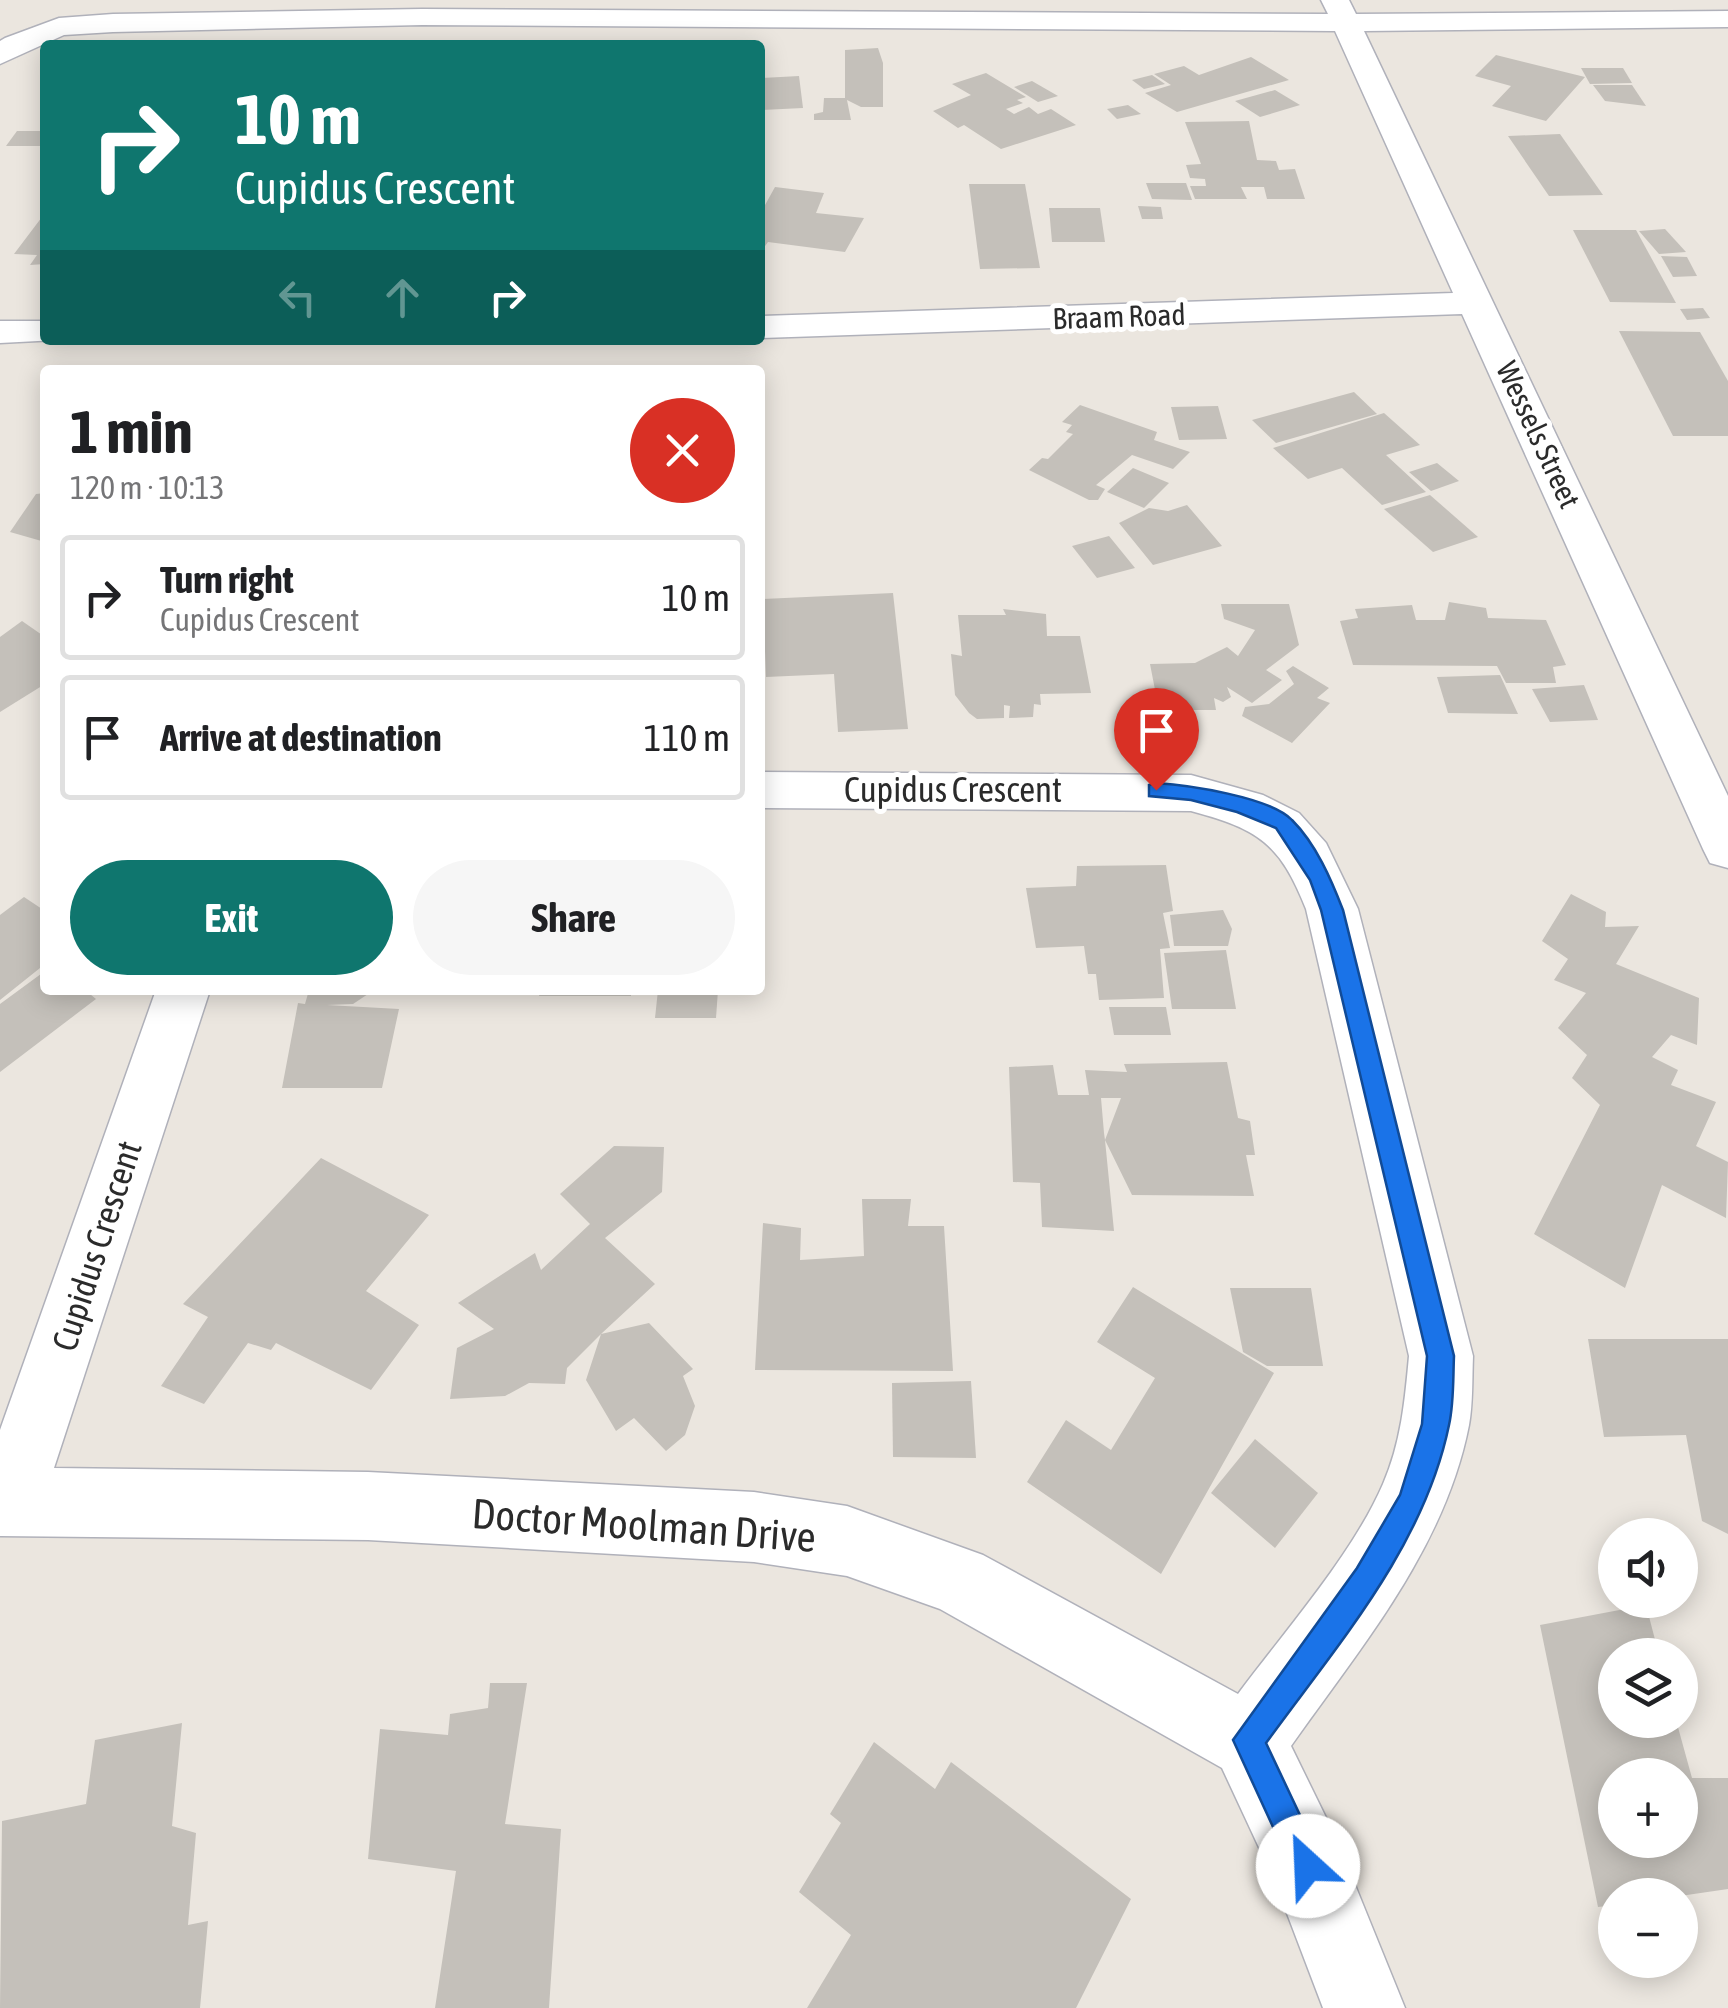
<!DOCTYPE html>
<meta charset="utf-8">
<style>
body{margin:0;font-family:"Asap Condensed",sans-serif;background:#f6f6f6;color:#202124;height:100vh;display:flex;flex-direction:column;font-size:38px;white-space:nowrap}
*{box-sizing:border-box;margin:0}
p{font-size:32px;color:#757577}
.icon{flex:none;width:55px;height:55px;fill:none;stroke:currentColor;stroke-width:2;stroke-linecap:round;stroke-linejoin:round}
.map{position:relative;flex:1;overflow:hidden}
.sheet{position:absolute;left:40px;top:365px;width:725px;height:630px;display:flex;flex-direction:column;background:#fff;border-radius:10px;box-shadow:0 5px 25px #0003}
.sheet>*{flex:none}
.top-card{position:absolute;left:40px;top:40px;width:725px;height:305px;border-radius:10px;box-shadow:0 5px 25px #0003;background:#0f766e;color:#fff;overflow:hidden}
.tools{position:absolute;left:1598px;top:1518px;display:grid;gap:20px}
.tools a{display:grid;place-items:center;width:100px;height:100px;border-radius:50%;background:#fff;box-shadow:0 5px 25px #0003;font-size:50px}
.pin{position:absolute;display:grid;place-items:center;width:85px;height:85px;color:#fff;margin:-102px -42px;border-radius:50% 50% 50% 0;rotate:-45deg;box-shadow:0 0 10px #0007}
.pin .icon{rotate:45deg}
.me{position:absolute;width:110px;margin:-55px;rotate:335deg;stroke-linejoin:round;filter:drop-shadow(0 0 8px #0008)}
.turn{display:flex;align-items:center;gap:35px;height:210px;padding:0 30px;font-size:45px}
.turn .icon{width:130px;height:130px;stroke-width:2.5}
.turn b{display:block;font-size:70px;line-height:85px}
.lanes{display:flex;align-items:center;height:95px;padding:0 30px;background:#0003;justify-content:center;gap:50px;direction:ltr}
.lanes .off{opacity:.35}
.round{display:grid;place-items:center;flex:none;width:105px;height:105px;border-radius:52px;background:#f6f6f6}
.overview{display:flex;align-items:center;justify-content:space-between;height:170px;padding:0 30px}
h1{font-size:60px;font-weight:700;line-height:75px}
.primary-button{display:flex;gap:20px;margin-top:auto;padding:20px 30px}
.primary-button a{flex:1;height:115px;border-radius:60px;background:#0f766e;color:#fff;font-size:40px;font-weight:700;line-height:115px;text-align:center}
.primary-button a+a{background:#f6f6f6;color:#202124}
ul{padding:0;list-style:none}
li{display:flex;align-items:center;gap:30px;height:125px;margin:0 20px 15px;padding:0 10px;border:5px solid #e0e0e0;border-radius:10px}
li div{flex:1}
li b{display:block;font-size:38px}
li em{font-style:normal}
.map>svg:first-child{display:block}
.building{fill:#c4c0ba;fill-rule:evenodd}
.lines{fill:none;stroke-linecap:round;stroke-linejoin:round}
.minor-casing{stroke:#b0b1ba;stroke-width:3}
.minor{fill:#fff;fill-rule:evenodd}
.route{fill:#1a73e8;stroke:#114b97;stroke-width:2.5}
.labels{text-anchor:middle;stroke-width:10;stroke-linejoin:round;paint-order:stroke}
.far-street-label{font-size:30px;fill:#2b2b2b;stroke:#fff}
.street-label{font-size:35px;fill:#2b2b2b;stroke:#fff}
.near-street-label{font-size:42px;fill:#2b2b2b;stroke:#fff}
</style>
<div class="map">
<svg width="1728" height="2008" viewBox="0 0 1728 2008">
<rect width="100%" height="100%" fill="#ebe6df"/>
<g class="building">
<path d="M 878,48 L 883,63 L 883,107 L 861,107 L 847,100 L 851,120 L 814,120 L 814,114 L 823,112 L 824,98 L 845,98 L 845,50 Z"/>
<path d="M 1496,55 L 1585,77 L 1546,121 L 1492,106 L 1511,86 L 1475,76 Z"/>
<path d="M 1251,57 L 1289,80 L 1177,112 L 1145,93 L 1171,85 L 1154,74 L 1184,66 L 1199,75 Z"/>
<path d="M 1581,68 L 1623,68 L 1632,83 L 1590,84 Z"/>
<path d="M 986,73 L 1026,97 L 1017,100 L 1023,103 L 1006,109 L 1014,114 L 1029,107 L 1038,114 L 1051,109 L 1076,125 L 1001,149 L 964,125 L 958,128 L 933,111 L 971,95 L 952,84 Z"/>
<path d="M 1152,75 L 1165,84 L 1144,89 L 1132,80 Z"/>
<path d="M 799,76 L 803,108 L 760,110 L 760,78 Z"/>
<path d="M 1032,81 L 1058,96 L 1038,102 L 1014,87 Z"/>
<path d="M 1593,85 L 1632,85 L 1646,106 L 1605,101 Z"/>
<path d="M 1275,90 L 1300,105 L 1260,117 L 1235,101 Z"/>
<path d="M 1128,105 L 1141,114 L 1117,119 L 1107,109 Z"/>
<path d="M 1249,121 L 1257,160 L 1276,161 L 1279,170 L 1295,169 L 1305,199 L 1267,199 L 1264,187 L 1241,187 L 1247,199 L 1195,199 L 1190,186 L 1206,186 L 1205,179 L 1190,178 L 1186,165 L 1201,164 L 1185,122 Z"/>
<path d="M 17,131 L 45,131 L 45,146 L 6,146 Z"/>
<path d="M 1560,134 L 1603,195 L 1549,196 L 1508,136 Z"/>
<path d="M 1146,183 L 1186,183 L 1192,200 L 1152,199 Z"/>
<path d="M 969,184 L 1025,184 L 1040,268 L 980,269 Z"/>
<path d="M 775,187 L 824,193 L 816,213 L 864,218 L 845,252 L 768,242 L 760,253 L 760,214 Z"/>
<path d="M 1138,206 L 1161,207 L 1163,219 L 1142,219 Z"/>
<path d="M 1049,208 L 1100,208 L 1105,242 L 1052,242 Z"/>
<path d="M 45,213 L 45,264 L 30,265 L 37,255 L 14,254 Z"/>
<path d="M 1665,229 L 1686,252 L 1659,254 L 1639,231 Z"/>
<path d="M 1573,230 L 1636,230 L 1676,303 L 1610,302 Z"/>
<path d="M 1661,256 L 1687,257 L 1697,276 L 1673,277 Z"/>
<path d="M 1703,308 L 1710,318 L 1687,320 L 1680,309 Z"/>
<path d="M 1619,331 L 1700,332 L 1728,381 L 1728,436 L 1673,436 Z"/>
<path d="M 1354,392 L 1377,414 L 1276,443 L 1252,420 Z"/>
<path d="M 1080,405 L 1157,432 L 1154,440 L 1190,452 L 1173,469 L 1132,455 L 1096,485 L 1105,489 L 1098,500 L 1089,500 L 1029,470 L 1042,458 L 1048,459 L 1073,434 L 1066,432 L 1072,425 L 1062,422 Z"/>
<path d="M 1218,406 L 1227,439 L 1179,440 L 1171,407 Z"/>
<path d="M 1384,413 L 1420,445 L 1386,455 L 1426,492 L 1382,505 L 1342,468 L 1308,479 L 1273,448 Z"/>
<path d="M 1437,463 L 1459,481 L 1431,491 L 1409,472 Z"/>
<path d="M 1133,468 L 1169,483 L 1144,508 L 1107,492 Z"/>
<path d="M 45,493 L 45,542 L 10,532 L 36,494 Z"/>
<path d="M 1430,495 L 1478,537 L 1433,552 L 1384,509 Z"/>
<path d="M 1187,505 L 1222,546 L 1153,565 L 1119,523 L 1149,508 L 1168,511 Z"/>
<path d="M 1109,536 L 1135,568 L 1097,578 L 1072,546 Z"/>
<path d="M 893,593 L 908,729 L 838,732 L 834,674 L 766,677 L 763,599 Z"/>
<path d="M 1449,602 L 1486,608 L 1488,618 L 1546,620 L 1566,665 L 1553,667 L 1556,683 L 1506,683 L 1497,666 L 1353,665 L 1340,621 L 1358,618 L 1355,609 L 1412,605 L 1416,620 L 1445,620 Z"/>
<path d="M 1221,604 L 1289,604 L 1299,645 L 1266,670 L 1282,680 L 1252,703 L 1227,687 L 1231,697 L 1223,702 L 1214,698 L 1216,710 L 1192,710 L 1185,701 L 1157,700 L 1150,664 L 1195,663 L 1227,647 L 1238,656 L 1255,630 L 1224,619 Z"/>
<path d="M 1003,609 L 1046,614 L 1047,636 L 1080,636 L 1091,693 L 1040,694 L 1041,705 L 1034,704 L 1033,717 L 1009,718 L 1010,706 L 1004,705 L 1004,718 L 977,719 L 969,713 L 955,695 L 951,654 L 962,656 L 958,615 L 1006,615 Z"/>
<path d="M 22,621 L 45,637 L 45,684 L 0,712 L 0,637 Z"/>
<path d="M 1293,666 L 1329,688 L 1317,698 L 1330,703 L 1292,743 L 1242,716 L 1245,707 L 1269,704 L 1294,684 L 1286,671 Z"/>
<path d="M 1500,675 L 1518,714 L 1448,713 L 1437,677 Z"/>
<path d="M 1584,685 L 1598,720 L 1550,722 L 1532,689 Z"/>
<path d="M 1166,865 L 1173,911 L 1163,913 L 1170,948 L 1160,949 L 1164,998 L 1099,1000 L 1096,974 L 1088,974 L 1084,946 L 1036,948 L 1026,888 L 1076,886 L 1077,866 Z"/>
<path d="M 1571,894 L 1606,912 L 1605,927 L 1639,926 L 1616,964 L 1699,998 L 1697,1045 L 1671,1035 L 1652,1057 L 1678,1070 L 1671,1085 L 1716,1102 L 1696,1146 L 1728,1162 L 1726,1218 L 1662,1185 L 1625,1288 L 1534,1234 L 1600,1105 L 1572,1078 L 1587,1055 L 1558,1028 L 1586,993 L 1554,980 L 1568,959 L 1542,941 Z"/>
<path d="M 24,897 L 45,911 L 45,964 L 0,1000 L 0,915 Z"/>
<path d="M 1223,910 L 1232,929 L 1228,946 L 1174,946 L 1170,915 Z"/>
<path d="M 1226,950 L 1236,1009 L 1172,1009 L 1164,953 Z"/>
<path d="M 45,971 L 45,990 L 85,990 L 96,999 L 0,1072 L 0,1004 Z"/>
<path d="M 309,990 L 374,990 L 353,1004 L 327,1005 L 399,1009 L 382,1088 L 282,1088 L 298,1003 L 305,1004 Z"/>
<path d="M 541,990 L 631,990 L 631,996 L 539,996 Z"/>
<path d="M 658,990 L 718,990 L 716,1018 L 655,1018 Z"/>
<path d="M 1109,1007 L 1166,1007 L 1171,1035 L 1114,1035 Z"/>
<path d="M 1227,1062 L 1238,1118 L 1250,1121 L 1255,1155 L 1246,1155 L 1254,1196 L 1132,1195 L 1105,1140 L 1121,1098 L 1101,1098 L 1104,1133 L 1105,1140 L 1114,1231 L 1042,1227 L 1040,1183 L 1013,1182 L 1009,1067 L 1053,1065 L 1058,1095 L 1089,1095 L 1085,1070 L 1127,1072 L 1124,1064 Z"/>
<path d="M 614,1146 L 664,1147 L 662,1192 L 605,1238 L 655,1284 L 601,1334 L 649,1323 L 693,1369 L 683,1376 L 695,1406 L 685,1435 L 666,1451 L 634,1418 L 616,1431 L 586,1380 L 601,1334 L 567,1368 L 565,1384 L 529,1383 L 505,1396 L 450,1399 L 457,1348 L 494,1329 L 458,1303 L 535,1253 L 541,1270 L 590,1224 L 560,1194 Z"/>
<path d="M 321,1158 L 429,1215 L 366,1291 L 419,1325 L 371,1390 L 276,1343 L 271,1350 L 248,1343 L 204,1404 L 161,1386 L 208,1317 L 183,1304 Z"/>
<path d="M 862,1199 L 911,1199 L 908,1226 L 944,1226 L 953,1371 L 755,1370 L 763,1223 L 801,1228 L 800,1260 L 864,1256 Z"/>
<path d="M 1133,1287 L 1274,1373 L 1161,1574 L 1027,1482 L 1066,1420 L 1111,1450 L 1155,1378 L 1097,1342 Z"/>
<path d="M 1230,1288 L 1311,1288 L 1323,1366 L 1267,1366 L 1243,1352 Z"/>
<path d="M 1588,1339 L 1728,1339 L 1728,1534 L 1702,1521 L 1686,1435 L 1604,1437 Z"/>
<path d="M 971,1381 L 976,1458 L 893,1457 L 892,1383 Z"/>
<path d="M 1255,1439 L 1318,1493 L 1275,1548 L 1211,1493 Z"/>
<path d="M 1646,1605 L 1659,1655 L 1615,1655 L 1615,1720 L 1676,1720 L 1692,1778 L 1728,1778 L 1728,1889 L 1680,1896 L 1615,1895 L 1615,1905 L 1598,1907 L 1540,1625 ZM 1615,1775 L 1680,1775 L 1680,1840 L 1615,1840 Z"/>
<path d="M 490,1683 L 527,1683 L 505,1824 L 561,1829 L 549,2008 L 435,2008 L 456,1871 L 368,1859 L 380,1729 L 448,1735 L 450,1714 L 488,1708 Z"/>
<path d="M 182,1723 L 172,1826 L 196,1833 L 188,1925 L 208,1921 L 200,2008 L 0,2008 L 2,1821 L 86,1804 L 95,1740 Z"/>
<path d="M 874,1742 L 935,1789 L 951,1762 L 1131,1899 L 1076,2008 L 807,2008 L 851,1935 L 799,1892 L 841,1823 L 830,1814 Z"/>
</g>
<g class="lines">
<defs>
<g id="minor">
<path d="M 1321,0 L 1349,0 L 1356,14 L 1728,11 L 1728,27 L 1364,31 L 1728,796 L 1728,868 L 1710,863 L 1703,849 L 1462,314 L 760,338 L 760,316 L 1453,293 L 1335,31 L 422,25 L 113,32 L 64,35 L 0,64 L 0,41 L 5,38 L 59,18 L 113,14 L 422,9 L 1328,14 Z"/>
<path d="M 0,321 L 45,321 L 45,340 L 57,340 L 0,343 Z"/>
<path d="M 760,772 L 1191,775 L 1263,795 L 1299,813 L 1326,843 L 1358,909 L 1473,1356 C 1472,1379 1473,1403 1469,1425 C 1445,1548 1361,1647 1291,1746 L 1336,1838 L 1405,2008 L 1323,2008 L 1275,1882 L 1222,1768 L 940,1609 L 847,1576 L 754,1562 L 368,1540 L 0,1536 L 0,1430 L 156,990 L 210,990 L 54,1468 L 368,1472 L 754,1492 L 847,1506 L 983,1555 L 1238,1694 C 1284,1632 1353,1554 1383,1484 C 1401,1443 1405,1400 1409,1356 L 1306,909 C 1280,843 1258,829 1191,811 L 760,808 Z"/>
</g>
</defs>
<use href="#minor" class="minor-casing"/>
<use href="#minor" class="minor"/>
</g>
<path class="route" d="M 1156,783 C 1188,785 1270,797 1292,820 C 1316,844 1331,879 1343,910 L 1454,1356 C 1453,1378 1454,1403 1449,1425 C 1424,1547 1337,1645 1266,1743 L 1324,1866 L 1319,1877 L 1308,1882 L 1296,1877 L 1233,1740 L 1357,1568 L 1400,1495 L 1422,1424 L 1427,1356 L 1321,910 L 1310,880 L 1276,828 L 1237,812 L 1191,800 L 1149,796 L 1149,785 Z"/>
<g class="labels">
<g class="far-street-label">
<text transform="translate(1119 317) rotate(-2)" y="10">Braam Road</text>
<text transform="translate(1538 435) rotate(65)" y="10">Wessels Street</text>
</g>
<g class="street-label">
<text x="953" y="802">Cupidus Crescent</text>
<text transform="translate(97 1246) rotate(-72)" y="12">Cupidus Crescent</text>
</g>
<g class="near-street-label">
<text transform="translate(644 1525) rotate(4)" y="15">Doctor Moolman Drive</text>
</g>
</g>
</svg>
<div class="tools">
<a><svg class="icon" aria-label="sound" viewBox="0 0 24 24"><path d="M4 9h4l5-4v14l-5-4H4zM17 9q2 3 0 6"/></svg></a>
<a><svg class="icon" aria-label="layers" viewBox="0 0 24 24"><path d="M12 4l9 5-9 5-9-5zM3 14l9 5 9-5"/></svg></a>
<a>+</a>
<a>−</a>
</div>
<div class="pin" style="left:1156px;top:790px;background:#d93025"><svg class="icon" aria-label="arrive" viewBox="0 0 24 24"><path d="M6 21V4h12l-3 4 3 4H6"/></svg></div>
<svg class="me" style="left:1308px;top:1866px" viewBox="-20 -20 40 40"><circle r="19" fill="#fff"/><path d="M0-13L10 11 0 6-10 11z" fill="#1a73e8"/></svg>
<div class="top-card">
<div class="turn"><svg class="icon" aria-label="right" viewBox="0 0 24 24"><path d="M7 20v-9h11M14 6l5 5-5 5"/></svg><div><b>10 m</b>Cupidus Crescent</div></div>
<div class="lanes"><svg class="icon off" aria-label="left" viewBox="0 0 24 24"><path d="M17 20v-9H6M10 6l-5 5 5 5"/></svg><svg class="icon off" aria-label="ahead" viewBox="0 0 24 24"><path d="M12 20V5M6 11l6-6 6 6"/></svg><svg class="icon" aria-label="right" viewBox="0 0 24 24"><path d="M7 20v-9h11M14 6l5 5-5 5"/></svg></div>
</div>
<section class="sheet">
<div class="overview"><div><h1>1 min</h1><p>120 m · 10:13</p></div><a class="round" style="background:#d93025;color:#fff"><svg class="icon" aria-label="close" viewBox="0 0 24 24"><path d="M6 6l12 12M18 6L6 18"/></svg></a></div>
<ul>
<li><svg class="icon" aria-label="right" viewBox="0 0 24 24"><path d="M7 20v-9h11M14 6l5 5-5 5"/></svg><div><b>Turn right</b><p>Cupidus Crescent</p></div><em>10 m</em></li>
<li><svg class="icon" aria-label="arrive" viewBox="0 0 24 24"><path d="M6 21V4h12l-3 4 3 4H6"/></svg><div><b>Arrive at destination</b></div><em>110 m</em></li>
</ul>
<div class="primary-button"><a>Exit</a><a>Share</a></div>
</section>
</div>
